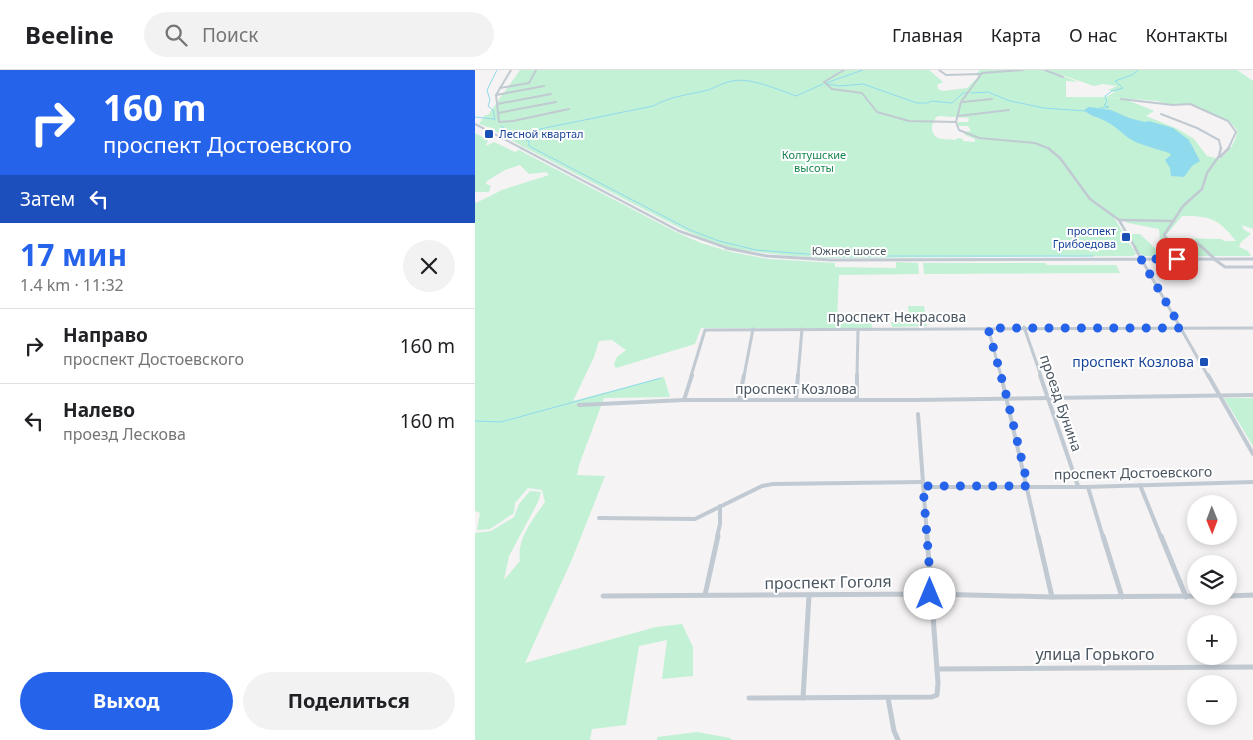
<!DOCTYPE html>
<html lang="ru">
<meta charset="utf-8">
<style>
body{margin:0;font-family:"Noto Sans",sans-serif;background:#f2f2f2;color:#202124;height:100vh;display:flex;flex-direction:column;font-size:19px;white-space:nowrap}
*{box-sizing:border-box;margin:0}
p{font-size:16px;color:#757577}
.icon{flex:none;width:28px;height:28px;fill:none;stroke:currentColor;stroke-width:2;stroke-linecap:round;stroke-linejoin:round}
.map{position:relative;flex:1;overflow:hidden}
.sheet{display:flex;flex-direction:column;background:#fff;width:475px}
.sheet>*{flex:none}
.guide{background:#2563eb;color:#fff;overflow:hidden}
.needle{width:32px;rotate:179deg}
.controls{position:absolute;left:712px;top:425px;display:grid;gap:10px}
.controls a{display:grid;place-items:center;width:50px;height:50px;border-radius:50%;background:#fff;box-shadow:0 2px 8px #0003;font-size:25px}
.pin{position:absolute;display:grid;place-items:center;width:42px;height:42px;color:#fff;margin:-21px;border-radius:10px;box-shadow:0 2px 8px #0006}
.me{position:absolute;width:55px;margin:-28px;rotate:0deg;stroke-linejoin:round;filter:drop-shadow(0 0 4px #0008)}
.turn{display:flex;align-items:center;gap:18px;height:105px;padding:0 20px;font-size:22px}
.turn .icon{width:65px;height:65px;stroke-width:2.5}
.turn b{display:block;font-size:35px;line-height:42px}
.then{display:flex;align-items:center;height:48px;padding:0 20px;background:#0003;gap:10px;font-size:19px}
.round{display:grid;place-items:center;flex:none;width:52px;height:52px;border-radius:26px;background:#f2f2f2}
.headline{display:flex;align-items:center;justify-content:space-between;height:85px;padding:0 20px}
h1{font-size:30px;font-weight:700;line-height:38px;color:#2563eb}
.cta{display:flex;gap:10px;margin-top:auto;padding:10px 20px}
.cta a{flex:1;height:58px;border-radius:30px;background:#2563eb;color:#fff;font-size:20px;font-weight:700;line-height:58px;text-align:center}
.cta a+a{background:#f2f2f2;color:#202124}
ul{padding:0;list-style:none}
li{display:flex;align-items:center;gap:15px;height:75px;padding:0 20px;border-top:1px solid #e0e0e0}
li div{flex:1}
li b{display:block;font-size:19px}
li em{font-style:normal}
header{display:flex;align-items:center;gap:30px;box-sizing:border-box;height:70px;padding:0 25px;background:#fff;border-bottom:1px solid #e0e0e0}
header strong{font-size:24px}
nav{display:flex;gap:28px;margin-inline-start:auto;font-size:18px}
.search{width:350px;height:45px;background:#f2f2f2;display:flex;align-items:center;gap:12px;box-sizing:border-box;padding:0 18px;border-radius:28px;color:#757577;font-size:19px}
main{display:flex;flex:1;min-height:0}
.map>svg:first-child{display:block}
.green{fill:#c3f1d5;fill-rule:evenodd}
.water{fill:#90daee}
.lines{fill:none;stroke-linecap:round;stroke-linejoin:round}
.stream{stroke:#90daee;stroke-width:1}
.minor-far4{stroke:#c1cad2;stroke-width:2}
.minor-far3{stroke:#c1cad2;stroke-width:2.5}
.minor-far2{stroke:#c1cad2;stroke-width:3}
.minor-far1{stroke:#c1cad2;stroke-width:4}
.minor{stroke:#c1cad2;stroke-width:5}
.route{stroke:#2563eb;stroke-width:9;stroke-dasharray:0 16.2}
.transit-dot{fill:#1a4fb4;stroke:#fff;stroke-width:2}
.labels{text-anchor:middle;stroke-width:4;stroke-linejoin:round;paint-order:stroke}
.far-transit-label{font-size:11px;fill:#164399;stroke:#fff;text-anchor:start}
.far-park-label{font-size:11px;fill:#17864f;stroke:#fff}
.far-street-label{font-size:11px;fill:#4a5661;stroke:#fff}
.street-label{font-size:14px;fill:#4a5661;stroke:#fff}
.transit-label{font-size:14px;fill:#164399;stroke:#fff;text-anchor:end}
.near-street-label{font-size:16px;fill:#4a5661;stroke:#fff}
</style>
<header>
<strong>Beeline</strong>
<div class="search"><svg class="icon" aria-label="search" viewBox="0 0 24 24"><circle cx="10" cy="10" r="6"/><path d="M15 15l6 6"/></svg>Поиск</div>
<nav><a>Главная</a><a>Карта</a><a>О нас</a><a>Контакты</a></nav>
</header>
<main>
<section class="sheet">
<div class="guide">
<div class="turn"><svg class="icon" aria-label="right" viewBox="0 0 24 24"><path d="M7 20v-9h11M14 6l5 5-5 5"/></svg><div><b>160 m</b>проспект Достоевского</div></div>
<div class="then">Затем<svg class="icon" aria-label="left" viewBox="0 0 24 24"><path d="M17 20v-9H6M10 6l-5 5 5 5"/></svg></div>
</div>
<div class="headline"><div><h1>17 мин</h1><p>1.4 km · 11:32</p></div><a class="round"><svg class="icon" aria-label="close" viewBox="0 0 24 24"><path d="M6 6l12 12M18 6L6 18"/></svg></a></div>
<ul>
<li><svg class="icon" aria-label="right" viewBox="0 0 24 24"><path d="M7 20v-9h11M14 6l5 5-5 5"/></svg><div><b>Направо</b><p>проспект Достоевского</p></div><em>160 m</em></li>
<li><svg class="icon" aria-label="left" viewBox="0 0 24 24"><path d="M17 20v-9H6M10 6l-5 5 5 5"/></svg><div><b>Налево</b><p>проезд Лескова</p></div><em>160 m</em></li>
</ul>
<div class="cta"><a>Выход</a><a>Поделиться</a></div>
</section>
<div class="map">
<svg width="778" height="670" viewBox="0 0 778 670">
<rect width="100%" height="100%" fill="#f5f3f3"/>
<g class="green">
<path d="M 45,0 L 454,0 L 468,12 L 462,15 L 463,19 L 468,21 L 492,18 L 503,7 L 502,3 L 505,0 L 762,0 L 778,11 L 778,159 L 767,155 L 768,159 L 776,164 L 766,172 L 764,177 L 773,181 L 776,186 L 669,186 L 664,183 L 652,164 L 665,164 L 686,184 L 684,159 L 653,153 L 638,146 L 661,184 L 658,186 L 358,188 L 316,186 L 260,179 L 231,170 L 205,158 L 45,75 L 20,61 L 20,59 L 4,54 L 10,45 L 13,45 ZM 581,3 L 619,16 L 628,14 L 642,16 L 633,20 L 640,22 L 631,27 L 682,31 L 697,35 L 715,34 L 755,52 L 762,60 C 762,72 754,81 745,89 L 732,86 L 719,69 L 703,59 L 671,46 L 679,41 L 650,29 L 629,27 L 591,27 L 591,11 L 603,12 ZM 463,46 L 494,48 L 493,52 L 483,52 L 483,56 L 493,56 L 496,61 L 489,62 L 490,65 L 500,69 L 500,72 L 488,71 L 488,69 L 483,68 L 480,70 C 475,69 464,70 460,66 C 454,59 458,50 463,46 ZM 707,146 C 735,146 743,148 761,171 L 749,171 L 746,169 L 694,168 L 691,165 Z"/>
<path d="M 0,63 L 13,70 L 11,76 L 19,72 L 40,82 L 44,80 L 201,162 L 226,173 L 256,182 L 293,189 L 360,193 L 360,197 L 421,198 L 421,192 L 443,193 L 444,204 L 364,205 L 362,249 L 396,251 L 397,258 L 226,258 L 220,274 L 141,298 L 139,294 L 142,287 L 151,280 L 137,270 L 124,271 L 119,287 L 98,331 L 189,307 L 195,327 L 129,328 L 104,395 L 102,405 L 130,406 L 98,487 L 50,593 L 181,557 L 207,554 L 218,577 L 218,606 L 187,609 L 192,570 L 164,576 L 151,655 L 117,659 L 115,670 L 0,670 L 0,463 L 16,461 L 39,447 L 44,434 L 55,421 L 66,422 L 63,432 L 34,486 L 29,510 L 45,491 C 41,470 58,449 70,432 L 67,420 L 53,418 L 40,433 L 39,443 L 15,459 L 2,460 L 5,443 L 0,441 L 0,132 L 1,133 L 27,120 L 74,105 L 71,102 L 54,104 L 45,95 L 30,100 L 12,111 L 11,114 L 16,116 L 14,122 L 0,122 Z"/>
<path d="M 448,193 L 570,193 L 572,195 L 641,195 L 645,203 L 449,204 Z"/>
<path d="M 433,236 L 449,236 L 452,256 L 417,257 L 416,252 L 435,251 Z"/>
<path d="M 749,328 L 778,328 L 778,376 Z"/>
<path d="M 222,662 L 255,668 L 257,670 L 182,670 L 182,667 Z"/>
</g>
<path class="water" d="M 614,37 L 636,40 L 654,48 L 670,52 L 674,51 L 698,58 L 714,70 L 725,91 L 717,96 L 709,107 L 696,106 L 695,98 L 690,90 L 696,85 L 694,83 C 684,79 659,74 651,66 C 644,60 636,53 626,49 C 620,46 615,46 609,40 Z"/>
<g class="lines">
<g class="stream">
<path d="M 351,13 L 388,0"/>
<path d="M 353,14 L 364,16 L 388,14 L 442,33 L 453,33 L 456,31 L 477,33 L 488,23 L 492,23"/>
<path d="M 496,23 L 513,22 L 535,31 L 569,38 L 610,41"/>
<path d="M 625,38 L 634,37 L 629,35 L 632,32 L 630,26 L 637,21 L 648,18 L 640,11 L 657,5 L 663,0"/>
<path d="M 0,47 L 19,49"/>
<path d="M 20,50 L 18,40 L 13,36 L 15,30 L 12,20 L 22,0"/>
<path d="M 26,56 L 40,66 L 54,71 L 54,76 L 215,160 L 244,171 L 281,180 L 357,186 L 618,186"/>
<path d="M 46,67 L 65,59 L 178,36 C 194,27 211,25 229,21 C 239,19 248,12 258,11 C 275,7 304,20 321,26 L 348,14"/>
<path d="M 0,351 L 26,352 L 186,308"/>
</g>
<g class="minor-far4">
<path d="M 36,0 L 21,25 L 24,52 L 38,51 L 94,39"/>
<path d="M 369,0 L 349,12 L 357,19 L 387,23 L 402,42 L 434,51 L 481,52"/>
<path d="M 464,0 L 471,5 L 506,4"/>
<path d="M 570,0 L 588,7"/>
<path d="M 25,18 L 54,13 L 61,0"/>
<path d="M 21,25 L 69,16"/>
<path d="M 646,29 L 698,35 L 715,34 L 753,51 L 761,62 L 753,79"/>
<path d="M 488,32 L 517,29"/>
<path d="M 22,34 L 76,24"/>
<path d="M 23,43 L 81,32"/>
<path d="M 686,44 L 722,58 L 744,70 L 746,79"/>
<path d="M 483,46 L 534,40"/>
<path d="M 481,52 L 484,60 L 504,68 L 560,73 L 575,79"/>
<path d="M 481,52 L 486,32 L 507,3 L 548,0"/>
<path d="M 0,54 L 48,79"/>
</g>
<g class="minor-far3">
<path d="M 46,78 L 204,161 L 255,179"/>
<path d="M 573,78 L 585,88 L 615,129 L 644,150 L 661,179"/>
<path d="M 745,87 L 754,78"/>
<path d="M 644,150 L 699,151"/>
<path d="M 729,179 L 721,172 L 692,169 L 689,165 L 708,136 L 727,119 L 732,103 L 744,86 L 746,78"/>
</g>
<g class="minor-far2">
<path d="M 251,178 L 292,186 L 357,190 L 778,189"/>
<path d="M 660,178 L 733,306"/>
<path d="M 728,178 L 740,189"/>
<path d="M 739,189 L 750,197 L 778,197"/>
<path d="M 549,257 L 566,306"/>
<path d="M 513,258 L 526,306"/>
<path d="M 216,306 L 230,260 L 778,258"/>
<path d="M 269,306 L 278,259"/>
<path d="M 323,306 L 327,259"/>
<path d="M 382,306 L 383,260"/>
</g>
<g class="minor-far1">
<path d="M 526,305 L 563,467"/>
<path d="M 565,305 L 603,416"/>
<path d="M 733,305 L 778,384"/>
<path d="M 209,330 L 217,305"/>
<path d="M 264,330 L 269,305"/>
<path d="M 321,330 L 323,305"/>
<path d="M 382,330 L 382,305"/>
<path d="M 104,335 L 209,330 L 441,330 L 778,325"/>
<path d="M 443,344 L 452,467"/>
<path d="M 665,415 L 686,467"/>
<path d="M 448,417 L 610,417 L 778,412"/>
<path d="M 613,417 L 628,467"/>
<path d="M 124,448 L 220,449 L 287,416 L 298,414 L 447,412"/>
<path d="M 242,467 L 245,454 L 245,436"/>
</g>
<g class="minor">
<path d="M 563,466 L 577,527"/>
<path d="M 628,466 L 647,527"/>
<path d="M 686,466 L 711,527"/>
<path d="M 230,525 L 243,466"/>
<path d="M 128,526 L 455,524 L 577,527 L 729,526"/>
<path d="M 754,526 L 778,525"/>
<path d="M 462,599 L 778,597"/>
<path d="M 274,628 L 457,627 L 462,625 L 463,613 L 452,466"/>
<path d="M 328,628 L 334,526"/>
<path d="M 413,628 L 419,661 L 423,670"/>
</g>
</g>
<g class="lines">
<path class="route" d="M 455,524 L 456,518 L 448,416 L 553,416 L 532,328 L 513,258 L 706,258 L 666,189 L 702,189"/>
</g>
<g class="transit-dot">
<rect x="9" y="59" width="10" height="10" rx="2.5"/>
<rect x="646" y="162" width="10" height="10" rx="2.5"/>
<rect x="724" y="287" width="10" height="10" rx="2.5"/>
</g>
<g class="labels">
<g class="far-transit-label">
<text x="24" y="68">Лесной квартал</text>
<text x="641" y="165" text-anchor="end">проспект<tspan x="641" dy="13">Грибоедова</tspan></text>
</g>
<g class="far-park-label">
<text x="339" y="89">Колтушские<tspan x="339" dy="13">высоты</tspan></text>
</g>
<g class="far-street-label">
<text x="374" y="185">Южное шоссе</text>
</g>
<g class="street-label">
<text x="422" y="252">проспект Некрасова</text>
<text x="321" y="324">проспект Козлова</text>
<text transform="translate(586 333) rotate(71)" y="5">проезд Бунина</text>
<text transform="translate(658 403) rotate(-1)" y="5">проспект Достоевского</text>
</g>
<g class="transit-label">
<text x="719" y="297">проспект Козлова</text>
</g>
<g class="near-street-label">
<text transform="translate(353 512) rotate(-1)" y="6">проспект Гоголя</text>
<text x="620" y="590">улица Горького</text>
</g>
</g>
</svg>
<div class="controls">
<a><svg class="needle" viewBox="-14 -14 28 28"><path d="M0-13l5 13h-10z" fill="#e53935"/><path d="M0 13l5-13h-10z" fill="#757577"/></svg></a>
<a><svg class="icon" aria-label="layers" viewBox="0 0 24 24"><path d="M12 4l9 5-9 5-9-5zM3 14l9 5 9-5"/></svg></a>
<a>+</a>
<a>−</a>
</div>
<div class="pin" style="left:702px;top:189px;background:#d93025"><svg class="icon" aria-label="arrive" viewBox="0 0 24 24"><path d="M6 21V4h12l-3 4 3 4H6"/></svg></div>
<svg class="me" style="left:455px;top:524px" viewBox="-20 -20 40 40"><circle r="19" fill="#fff"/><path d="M0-13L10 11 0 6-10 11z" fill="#2563eb"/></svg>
</div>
</main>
